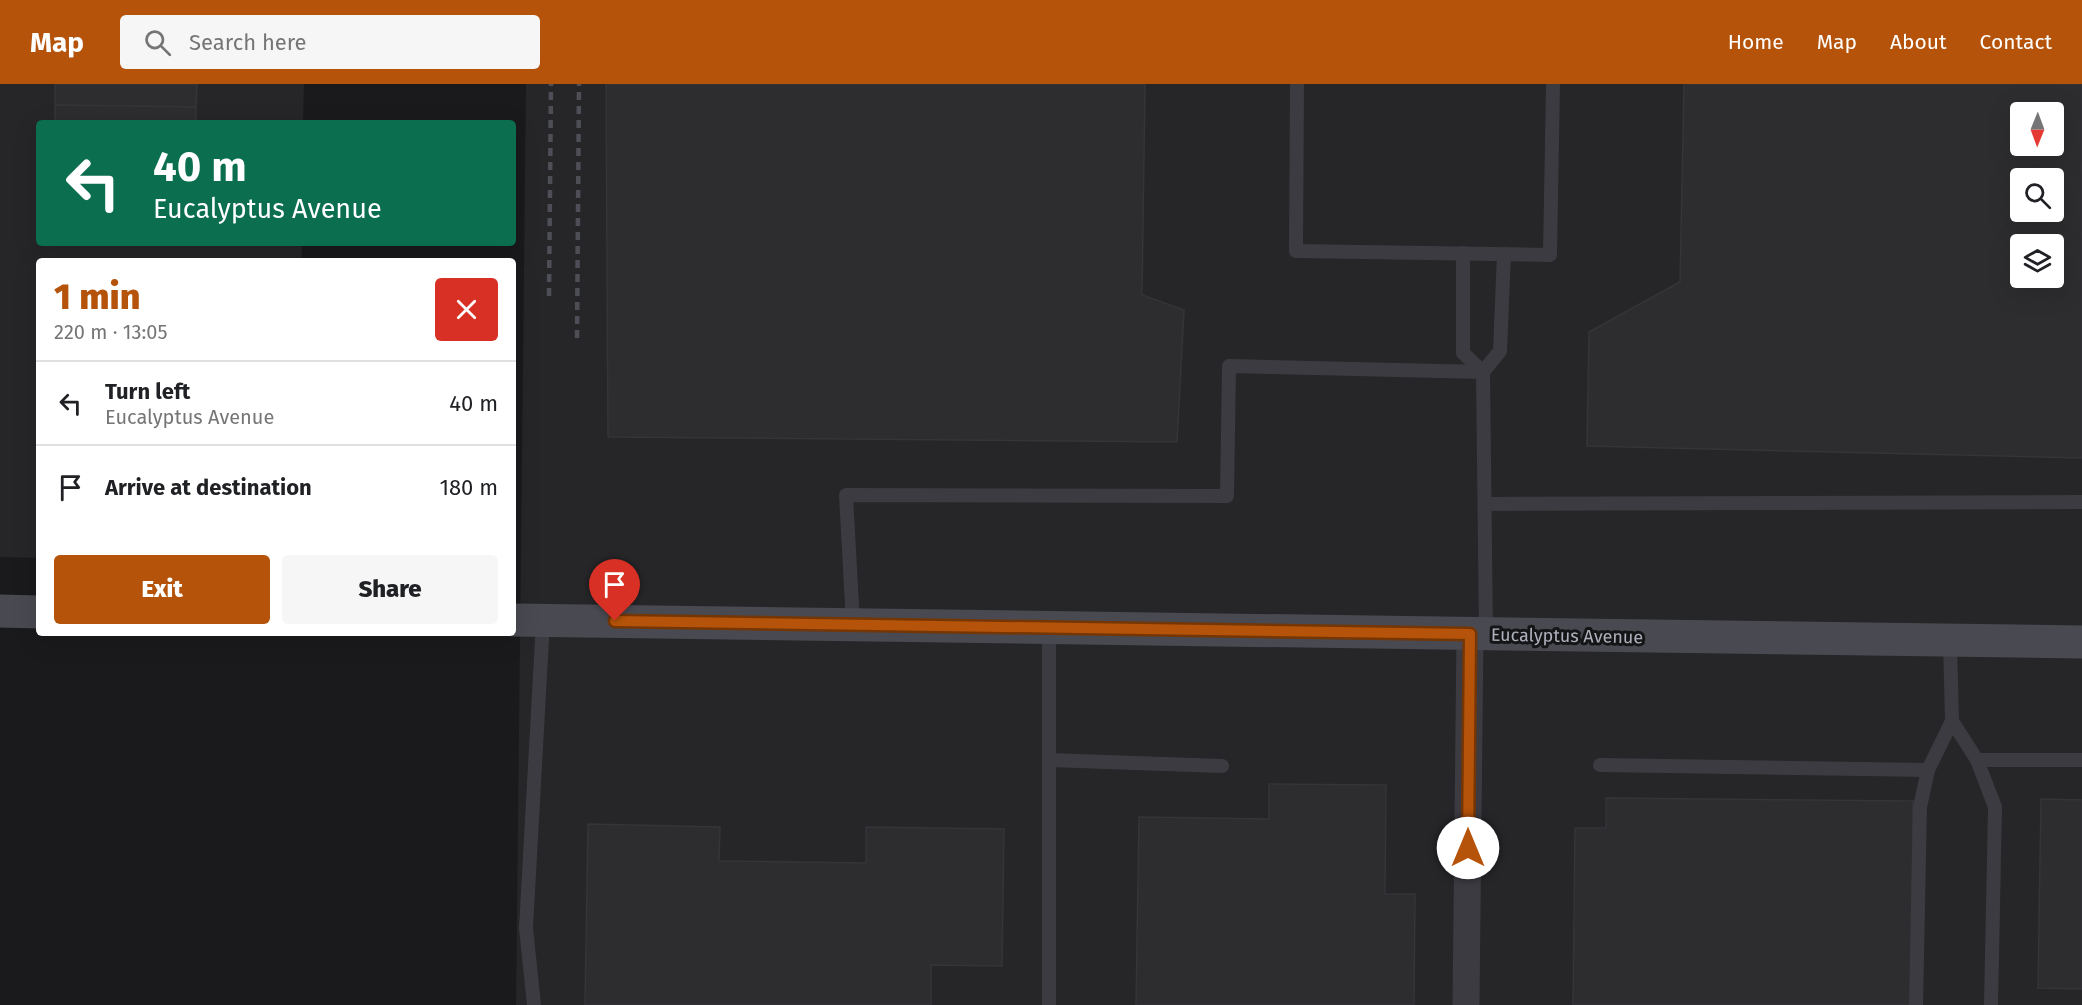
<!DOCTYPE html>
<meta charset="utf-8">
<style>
body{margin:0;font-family:"Fira Sans",sans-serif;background:#f6f6f6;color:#202124;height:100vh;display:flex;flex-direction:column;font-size:22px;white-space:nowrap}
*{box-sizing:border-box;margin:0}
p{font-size:20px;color:#757577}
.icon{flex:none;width:33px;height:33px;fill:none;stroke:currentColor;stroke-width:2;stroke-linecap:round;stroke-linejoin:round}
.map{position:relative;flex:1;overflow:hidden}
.drawer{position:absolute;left:36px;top:174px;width:480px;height:378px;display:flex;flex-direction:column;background:#fff;border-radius:6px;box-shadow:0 6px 24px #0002}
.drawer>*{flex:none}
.guide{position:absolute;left:36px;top:36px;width:480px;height:126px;border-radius:6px;box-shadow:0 6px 24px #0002;background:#0b6e4f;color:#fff;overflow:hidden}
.needle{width:39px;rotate:181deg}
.controls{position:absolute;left:2010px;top:18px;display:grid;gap:12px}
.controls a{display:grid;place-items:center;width:54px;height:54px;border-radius:6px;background:#fff;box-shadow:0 6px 24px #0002;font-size:30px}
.pin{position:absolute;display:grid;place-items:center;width:51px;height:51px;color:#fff;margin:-62px -26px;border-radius:50% 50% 50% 0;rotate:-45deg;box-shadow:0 0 6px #0007}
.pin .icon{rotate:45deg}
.me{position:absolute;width:66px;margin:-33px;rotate:0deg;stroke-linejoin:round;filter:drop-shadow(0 0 4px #0008)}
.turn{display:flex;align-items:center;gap:21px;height:126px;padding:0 18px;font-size:27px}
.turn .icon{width:78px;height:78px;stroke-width:2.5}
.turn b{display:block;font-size:42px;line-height:51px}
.round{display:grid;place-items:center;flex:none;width:63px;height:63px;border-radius:6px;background:#f6f6f6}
.summary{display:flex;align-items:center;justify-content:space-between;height:102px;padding:0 18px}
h1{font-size:36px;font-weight:800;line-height:45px;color:#b45309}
.primary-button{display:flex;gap:12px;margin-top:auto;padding:12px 18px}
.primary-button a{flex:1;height:69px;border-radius:6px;background:#b45309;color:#fff;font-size:24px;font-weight:800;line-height:69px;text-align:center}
.primary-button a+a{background:#f6f6f6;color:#202124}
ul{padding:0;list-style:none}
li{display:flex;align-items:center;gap:18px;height:84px;padding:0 18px;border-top:2px solid #e0e0e0}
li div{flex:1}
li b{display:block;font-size:22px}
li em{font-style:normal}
header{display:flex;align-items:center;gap:36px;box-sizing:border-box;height:84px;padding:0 30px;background:#b45309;color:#fff}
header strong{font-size:28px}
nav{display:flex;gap:33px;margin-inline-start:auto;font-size:21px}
.search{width:420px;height:54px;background:#f6f6f6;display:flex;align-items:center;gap:15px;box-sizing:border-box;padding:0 21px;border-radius:6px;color:#757577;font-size:22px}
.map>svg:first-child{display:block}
.built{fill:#262629;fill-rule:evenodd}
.building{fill:#2d2d30;stroke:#353438;stroke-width:1.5;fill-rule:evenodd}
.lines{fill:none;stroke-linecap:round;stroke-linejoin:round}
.lane{stroke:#3b3b41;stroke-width:14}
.street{stroke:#3b3b41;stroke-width:27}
.secondary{stroke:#494a51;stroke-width:33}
.rail{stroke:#4e4f56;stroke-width:4.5;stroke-dasharray:8 6;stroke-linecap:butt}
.route-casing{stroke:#753606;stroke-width:15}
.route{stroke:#b45309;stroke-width:10}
.labels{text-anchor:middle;stroke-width:6;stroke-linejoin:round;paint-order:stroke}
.street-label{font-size:18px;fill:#adb0bb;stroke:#151517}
</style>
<header>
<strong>Map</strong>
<div class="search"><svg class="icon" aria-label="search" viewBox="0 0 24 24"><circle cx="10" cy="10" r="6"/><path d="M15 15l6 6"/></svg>Search here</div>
<nav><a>Home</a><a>Map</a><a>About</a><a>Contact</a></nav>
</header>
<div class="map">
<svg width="2082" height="921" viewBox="0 0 2082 921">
<rect width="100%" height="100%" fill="#1a1a1c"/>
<g class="built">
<path d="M 0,0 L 304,0 L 303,39 L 39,39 L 39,159 L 302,159 L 302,177 L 39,177 L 39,474 L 0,473 Z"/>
<path d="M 526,0 L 2082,0 L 2082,921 L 516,921 ZM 2020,28 L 2054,28 L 2054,62 L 2020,62 ZM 2020,94 L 2054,94 L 2054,128 L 2020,128 ZM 2020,160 L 2054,160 L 2054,194 L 2020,194 Z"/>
</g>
<g class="building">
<path d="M 55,0 L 197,0 L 196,23 L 55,21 Z"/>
<path d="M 606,0 L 1145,0 L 1142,211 L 1184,226 L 1177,358 L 608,353 Z"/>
<path d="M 1684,0 L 2082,0 L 2082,374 L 1587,362 L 1589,248 L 1680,198 ZM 2020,28 L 2054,28 L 2054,62 L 2020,62 ZM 2020,94 L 2054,94 L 2054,128 L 2020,128 ZM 2020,160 L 2054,160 L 2054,194 L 2020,194 Z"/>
<path d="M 55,21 L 196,23 L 196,39 L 55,39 Z"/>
<path d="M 1269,700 L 1386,701 L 1385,810 L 1415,810 L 1414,921 L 1136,921 L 1139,733 L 1269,735 Z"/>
<path d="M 1606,714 L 1913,717 L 1911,921 L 1573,921 L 1575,744 L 1606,744 Z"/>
<path d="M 2041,715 L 2082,716 L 2082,905 L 2038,904 Z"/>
<path d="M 588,740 L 720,743 L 719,777 L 866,779 L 866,743 L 1004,745 L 1002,882 L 931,881 L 931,921 L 585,921 Z"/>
</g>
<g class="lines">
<g class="lane">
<path d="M 1297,0 L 1296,167 L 1550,171 L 1553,0"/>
<path d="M 1463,169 L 1463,269 L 1483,288"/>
<path d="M 1485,420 L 2082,418"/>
<path d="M 853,540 L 846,411 L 1227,412 L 1229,282 L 1483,288"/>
<path d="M 1486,551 L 1483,288 L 1500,267 L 1504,170"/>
<path d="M 1952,637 L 1977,676 L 1995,723 L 1991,921"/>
<path d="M 1049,676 L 1222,682"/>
<path d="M 1977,676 L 2082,676"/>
<path d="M 1600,681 L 1928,686"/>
<path d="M 534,921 L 526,844 L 543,537"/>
<path d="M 1049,921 L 1049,544"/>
<path d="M 1916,921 L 1920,723 L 1928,686 L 1952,637 L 1950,557"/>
</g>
<path class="street" d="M 1466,921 L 1470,550"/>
<g class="secondary">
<path d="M 0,527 L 39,528"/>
<path d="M 513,536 L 2082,558"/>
</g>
<g class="rail">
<path d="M 549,212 L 551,0"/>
<path d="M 577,254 L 579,0"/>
</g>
</g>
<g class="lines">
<defs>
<path id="route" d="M 615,537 L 1470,550 L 1468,764"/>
</defs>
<use href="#route" class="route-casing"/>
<use href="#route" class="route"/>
</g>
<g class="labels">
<g class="street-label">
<text transform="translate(1567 552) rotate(1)" y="6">Eucalyptus Avenue</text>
</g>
</g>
</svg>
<div class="controls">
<a><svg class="needle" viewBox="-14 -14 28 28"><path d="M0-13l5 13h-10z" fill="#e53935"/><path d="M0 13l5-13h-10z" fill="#757577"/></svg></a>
<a><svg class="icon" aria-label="search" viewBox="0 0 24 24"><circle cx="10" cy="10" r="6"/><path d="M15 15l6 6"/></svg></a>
<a><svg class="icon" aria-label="layers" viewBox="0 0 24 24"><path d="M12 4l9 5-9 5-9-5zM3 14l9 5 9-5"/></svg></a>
</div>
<div class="pin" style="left:615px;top:537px;background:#d93025"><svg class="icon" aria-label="arrive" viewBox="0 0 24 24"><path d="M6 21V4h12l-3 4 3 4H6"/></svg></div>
<svg class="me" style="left:1468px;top:764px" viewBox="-20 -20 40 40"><circle r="19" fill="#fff"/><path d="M0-13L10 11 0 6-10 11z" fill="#b45309"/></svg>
<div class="guide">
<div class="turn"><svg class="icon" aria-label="left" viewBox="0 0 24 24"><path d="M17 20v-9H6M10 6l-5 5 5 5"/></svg><div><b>40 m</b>Eucalyptus Avenue</div></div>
</div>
<section class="drawer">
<div class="summary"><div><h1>1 min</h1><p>220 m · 13:05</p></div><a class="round" style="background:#d93025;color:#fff"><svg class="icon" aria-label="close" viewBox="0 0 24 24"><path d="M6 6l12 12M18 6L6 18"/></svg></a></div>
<ul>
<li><svg class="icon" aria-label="left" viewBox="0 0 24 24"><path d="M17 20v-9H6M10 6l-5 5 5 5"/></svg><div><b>Turn left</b><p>Eucalyptus Avenue</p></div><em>40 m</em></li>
<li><svg class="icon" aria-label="arrive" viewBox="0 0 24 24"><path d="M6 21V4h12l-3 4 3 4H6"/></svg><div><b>Arrive at destination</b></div><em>180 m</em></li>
</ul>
<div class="primary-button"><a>Exit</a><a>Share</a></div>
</section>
</div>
